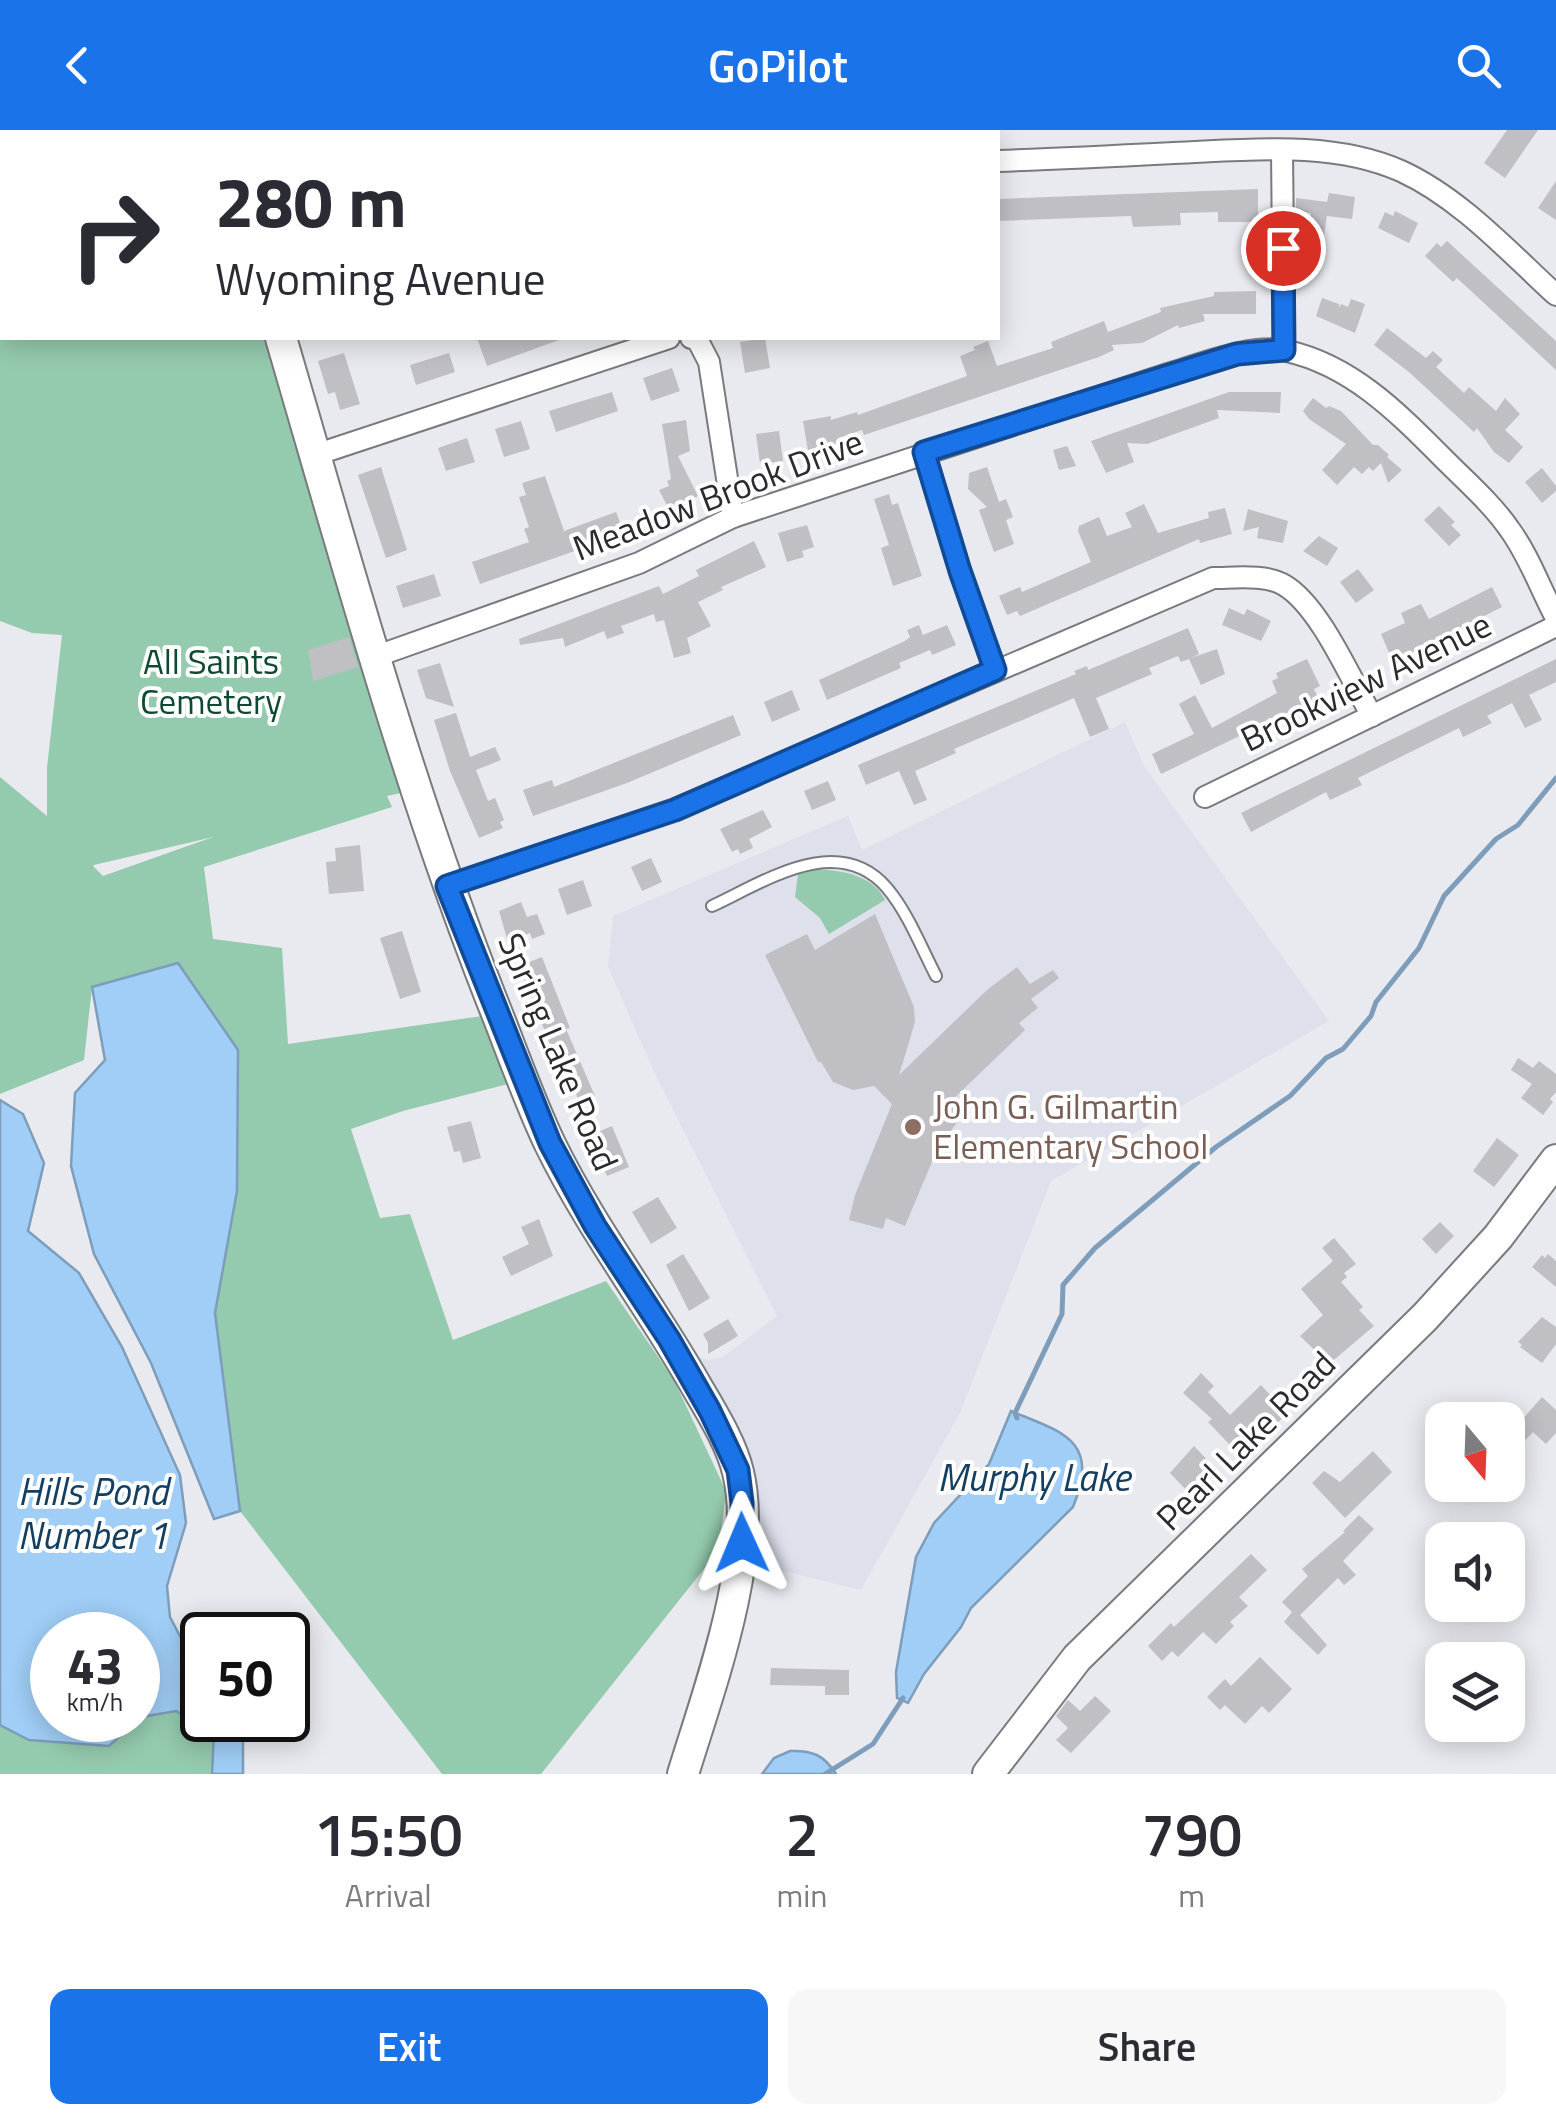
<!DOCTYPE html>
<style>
body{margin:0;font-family:"Titillium Web",sans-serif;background:#f7f7f7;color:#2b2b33;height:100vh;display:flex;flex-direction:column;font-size:38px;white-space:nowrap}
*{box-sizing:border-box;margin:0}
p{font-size:32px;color:#7c7c81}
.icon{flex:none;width:55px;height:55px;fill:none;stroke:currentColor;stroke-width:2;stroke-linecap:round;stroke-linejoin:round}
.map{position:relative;height:1644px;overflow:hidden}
.side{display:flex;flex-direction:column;background:#fff;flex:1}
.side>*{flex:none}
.hud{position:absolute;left:0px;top:0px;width:1000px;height:210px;box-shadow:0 5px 25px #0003;background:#fff;color:#2b2b33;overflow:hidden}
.needle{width:65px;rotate:161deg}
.fabs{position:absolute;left:1425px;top:1272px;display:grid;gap:20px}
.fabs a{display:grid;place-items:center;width:100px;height:100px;border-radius:20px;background:#fff;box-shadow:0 5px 25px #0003;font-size:50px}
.speed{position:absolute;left:30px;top:1482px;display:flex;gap:20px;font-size:50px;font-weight:700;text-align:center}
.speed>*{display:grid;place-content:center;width:130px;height:130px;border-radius:50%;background:#fff;box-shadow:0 5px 25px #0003;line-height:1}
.speed small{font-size:25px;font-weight:400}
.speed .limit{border:5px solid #111;border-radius:15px;background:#fff;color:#111}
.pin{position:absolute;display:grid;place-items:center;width:85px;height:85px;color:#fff;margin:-42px;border:5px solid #fff;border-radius:50%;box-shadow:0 2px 10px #0007}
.me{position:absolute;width:110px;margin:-55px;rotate:359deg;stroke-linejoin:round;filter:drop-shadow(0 0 8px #0008)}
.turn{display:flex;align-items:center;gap:35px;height:210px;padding:0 50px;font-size:45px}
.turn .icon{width:130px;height:130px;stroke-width:2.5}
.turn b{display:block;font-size:70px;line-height:85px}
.eta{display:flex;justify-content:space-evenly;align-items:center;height:170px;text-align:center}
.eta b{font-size:60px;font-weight:600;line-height:70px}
.primary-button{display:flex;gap:20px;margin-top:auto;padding:20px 50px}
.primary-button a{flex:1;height:115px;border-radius:20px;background:#1a73e8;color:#fff;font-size:40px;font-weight:600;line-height:115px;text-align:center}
.primary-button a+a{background:#f7f7f7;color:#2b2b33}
header{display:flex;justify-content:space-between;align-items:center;height:130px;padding:0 50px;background:#1a73e8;color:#fff;font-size:45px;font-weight:600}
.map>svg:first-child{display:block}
.built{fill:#dee0ec}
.green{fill:#94caad;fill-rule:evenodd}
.water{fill:#a0cef6;stroke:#7d9dba;stroke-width:2.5;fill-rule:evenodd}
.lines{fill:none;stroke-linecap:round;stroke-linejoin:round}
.stream{stroke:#7d9dba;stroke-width:5}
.building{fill:#bfbfc4}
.service-casing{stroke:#797a7e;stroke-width:14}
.minor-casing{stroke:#797a7e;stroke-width:24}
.secondary-casing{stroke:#797a7e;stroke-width:34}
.service{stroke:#fff;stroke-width:10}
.minor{stroke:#fff;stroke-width:20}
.secondary{stroke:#fff;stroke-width:30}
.route-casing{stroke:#114b97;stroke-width:25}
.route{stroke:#1a73e8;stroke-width:18}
.education-dot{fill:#8d6e63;stroke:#fff;stroke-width:4}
.labels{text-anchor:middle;stroke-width:8;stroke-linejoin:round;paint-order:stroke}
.street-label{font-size:35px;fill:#2b2b2d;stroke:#fff}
.park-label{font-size:35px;fill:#0e4a31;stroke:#fff}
.education-label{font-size:35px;fill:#785e54;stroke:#fff;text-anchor:start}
.water-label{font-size:38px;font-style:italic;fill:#143f60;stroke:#fff}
</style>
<header><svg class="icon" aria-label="back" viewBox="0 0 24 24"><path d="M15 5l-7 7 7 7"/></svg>GoPilot<svg class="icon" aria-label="search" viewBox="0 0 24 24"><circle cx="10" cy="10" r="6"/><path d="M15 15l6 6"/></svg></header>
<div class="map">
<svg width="1556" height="1644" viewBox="0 0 1556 1644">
<rect width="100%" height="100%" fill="#e9eaef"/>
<path class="built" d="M 1125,592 L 1144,636 L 1329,891 L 1051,1051 L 960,1283 L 861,1460 L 751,1433 L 731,1287 L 698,1227 L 709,1230 L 723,1227 L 777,1186 L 655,944 L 608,837 L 613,786 L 848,686 L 862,720 Z"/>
<g class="green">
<path d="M 0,0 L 216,0 L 216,2 L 2,2 L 2,208 L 267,208 L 397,643 L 401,663 L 387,666 L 392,677 L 204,737 L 213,809 L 282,818 L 288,914 L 482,886 L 508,954 L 403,981 L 351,999 L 380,1088 L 410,1084 L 453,1210 L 606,1151 L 674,1250 L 726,1361 L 719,1420 L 541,1644 L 442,1644 L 240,1381 L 215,1183 L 237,1061 L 92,857 L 84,930 L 0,964 L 0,647 L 47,686 L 47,638 L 62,505 L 32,503 L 0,491 ZM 213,707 L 103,746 L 93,736 L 94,735 Z"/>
<path d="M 818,739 C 843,741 873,745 885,770 L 829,804 L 820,788 L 795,767 L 798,744 Z"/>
<path d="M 176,1580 L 214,1604 L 212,1644 L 0,1644 L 0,1595 L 29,1610 L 109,1616 L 141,1587 Z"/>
</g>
<g class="water">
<path d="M 178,833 L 238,920 L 237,1061 L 215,1183 L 240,1381 L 214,1389 L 151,1233 L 94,1124 L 71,1036 L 75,963 L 105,930 L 92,857 Z"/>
<path d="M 0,970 L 23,984 L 44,1033 L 28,1101 L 79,1143 L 122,1217 L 180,1345 L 186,1393 L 167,1456 L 170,1487 L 183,1512 L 202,1526 L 202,1590 L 243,1590 L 243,1644 L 212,1644 L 214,1604 L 176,1581 L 141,1587 L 109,1616 L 29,1610 L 0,1595 ZM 52,1505 L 138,1505 L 138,1590 L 52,1590 Z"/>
<path d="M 1011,1281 C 1064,1303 1100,1310 1073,1377 L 971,1478 L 961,1497 L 924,1544 L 908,1573 L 897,1568 L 896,1542 L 916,1427 L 934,1393 L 989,1334 Z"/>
<path d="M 790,1621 C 812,1620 824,1625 836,1644 L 762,1644 L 774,1628 Z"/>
</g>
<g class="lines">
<g class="stream">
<path d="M 1017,1288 L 1015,1283 L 1062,1184 L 1063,1155 L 1095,1118 L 1216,1017 L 1290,966 L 1326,928 L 1343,919 L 1371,886 L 1376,872 L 1419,818 L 1444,766 L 1496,709 L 1518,695 L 1556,648"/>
<path d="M 825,1644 L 873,1614 L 903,1568"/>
</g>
</g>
<g class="building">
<path d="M 1507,0 L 1538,0 L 1505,48 L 1484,33 Z"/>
<path d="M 1556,51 L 1556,90 L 1538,78 Z"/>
<path d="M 1258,59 L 1258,92 L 1218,92 L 1218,82 L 1180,83 L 1181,95 L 1133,97 L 1131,86 L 998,91 L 998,69 Z"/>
<path d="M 1329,63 L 1355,67 L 1352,89 L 1327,86 L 1324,105 L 1308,103 L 1311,83 L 1296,81 L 1296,68 L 1327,72 Z"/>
<path d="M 1395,81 L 1418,93 L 1409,113 L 1378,98 L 1385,82 L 1393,86 Z"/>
<path d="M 1447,111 L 1556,211 L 1556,240 L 1457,148 L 1453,152 L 1425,126 L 1437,113 L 1441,117 Z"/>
<path d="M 1256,161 L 1256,184 L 1203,184 L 1205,191 L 1179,198 L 1178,195 L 1142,213 L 1112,215 L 1114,220 L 1099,227 L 864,305 L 862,300 L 838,308 L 834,317 L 808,321 L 803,291 L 831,286 L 831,290 L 857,282 L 858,285 L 967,246 L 960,226 L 975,220 L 973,217 L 988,211 L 997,236 L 1053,218 L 1051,212 L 1104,191 L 1108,202 L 1161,182 L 1160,178 L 1214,166 L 1214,162 Z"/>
<path d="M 1322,168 L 1339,174 L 1339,178 L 1341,174 L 1348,177 L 1351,169 L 1365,174 L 1355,203 L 1316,186 Z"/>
<path d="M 1387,198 L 1426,228 L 1433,221 L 1443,230 L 1436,237 L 1464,263 L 1469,257 L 1496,281 L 1505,268 L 1520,284 L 1505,300 L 1523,317 L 1509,333 L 1494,322 L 1477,298 L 1474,302 L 1410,243 L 1374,215 Z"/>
<path d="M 477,208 L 558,208 L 559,210 L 487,236 Z"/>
<path d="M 765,208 L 770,238 L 745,243 L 740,212 Z"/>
<path d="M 344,223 L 360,274 L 340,280 L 335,262 L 328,264 L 318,231 Z"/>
<path d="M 449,223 L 455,242 L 416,255 L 410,235 Z"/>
<path d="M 672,238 L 680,261 L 651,271 L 643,248 Z"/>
<path d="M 612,262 L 618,281 L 556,302 L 549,281 Z"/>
<path d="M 1229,262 L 1281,262 L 1280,283 L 1217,280 L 1219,288 L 1147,314 L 1127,313 L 1134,332 L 1106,343 L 1091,311 Z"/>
<path d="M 1313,268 L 1326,278 L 1329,276 L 1341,281 L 1373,315 L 1378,315 L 1389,325 L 1387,327 L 1402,340 L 1388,353 L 1381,333 L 1373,341 L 1369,337 L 1362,344 L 1354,337 L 1337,355 L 1322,340 L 1346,314 L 1309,289 L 1303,281 Z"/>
<path d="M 686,290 L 690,321 L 678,326 L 698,366 L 670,381 L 659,360 L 669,356 L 667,351 L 671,349 L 662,294 Z"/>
<path d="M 521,291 L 530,319 L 504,327 L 495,299 Z"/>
<path d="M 779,301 L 783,331 L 760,334 L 756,304 Z"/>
<path d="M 467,308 L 475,332 L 446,341 L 438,318 Z"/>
<path d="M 1067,316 L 1076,336 L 1059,340 L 1053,320 Z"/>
<path d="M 381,337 L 407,420 L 386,428 L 358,345 Z"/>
<path d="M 987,337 L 999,372 L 1006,369 L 1013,387 L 1006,390 L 1014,414 L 994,422 L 979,380 L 987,377 L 968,359 L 969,343 Z"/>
<path d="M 1542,338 L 1556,356 L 1556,361 L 1542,373 L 1525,352 Z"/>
<path d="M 545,346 L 564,401 L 616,382 L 623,400 L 616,403 L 618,406 L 480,454 L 472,432 L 529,412 L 524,399 L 529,397 L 519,367 L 526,365 L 522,353 Z"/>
<path d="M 889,364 L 892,375 L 898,373 L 922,446 L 893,456 L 881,418 L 889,415 L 874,369 Z"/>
<path d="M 1144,374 L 1158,403 L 1209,388 L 1208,382 L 1225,378 L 1232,404 L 1200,413 L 1199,409 L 1020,486 L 1017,481 L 1007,485 L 999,466 L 1020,457 L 1022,462 L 1091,432 L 1078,401 L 1079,396 L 1099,387 L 1107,406 L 1132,397 L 1125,383 Z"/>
<path d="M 1439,376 L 1455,392 L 1451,395 L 1461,405 L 1449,416 L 1424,390 Z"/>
<path d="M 1248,379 L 1288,391 L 1283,413 L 1257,408 L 1259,397 L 1243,401 Z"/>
<path d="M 807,395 L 814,417 L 802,421 L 804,427 L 787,432 L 778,403 Z"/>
<path d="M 1319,406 L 1338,418 L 1327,436 L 1303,421 Z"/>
<path d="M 754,411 L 766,437 L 721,457 L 723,460 L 698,472 L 711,496 L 687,508 L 691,523 L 674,528 L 664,490 L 656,492 L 654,484 L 621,496 L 624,503 L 607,509 L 604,501 L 565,517 L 563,508 L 520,515 L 519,509 L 659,456 L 663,464 L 699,446 L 696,440 Z"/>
<path d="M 1358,439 L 1374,460 L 1356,473 L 1340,452 Z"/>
<path d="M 434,444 L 441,466 L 403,478 L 396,456 Z"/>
<path d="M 1492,457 L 1502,477 L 1393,532 L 1381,504 L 1405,493 L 1401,483 L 1421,474 L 1429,489 Z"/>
<path d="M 1229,478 L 1244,485 L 1247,479 L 1271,491 L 1261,511 L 1222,495 Z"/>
<path d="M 919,495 L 923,505 L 947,495 L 956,515 L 932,525 L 930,520 L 899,533 L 901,538 L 827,570 L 819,550 L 905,511 L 910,507 L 907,500 Z"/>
<path d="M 1188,498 L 1199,524 L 1191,528 L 1217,519 L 1225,544 L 1201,555 L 1189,529 L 1181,532 L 1178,526 L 1149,538 L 1152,544 L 1096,568 L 1109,599 L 1090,607 L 1074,568 L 954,619 L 956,623 L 915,641 L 927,670 L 914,675 L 899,641 L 866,655 L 858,635 L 1076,544 L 1074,541 L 1087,536 L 1088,540 Z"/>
<path d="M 349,507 L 358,537 L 313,551 L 308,520 Z"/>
<path d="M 1307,529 L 1320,556 L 1314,559 L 1318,568 L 1161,644 L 1152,624 L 1194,604 L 1179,574 L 1195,565 L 1212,598 L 1277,563 L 1272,551 L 1278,548 L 1276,543 Z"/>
<path d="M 1556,529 L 1556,552 L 1529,565 L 1542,590 L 1525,598 L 1512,573 L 1487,586 L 1492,593 L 1463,607 L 1459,598 L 1358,648 L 1362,655 L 1330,670 L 1326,662 L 1251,702 L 1241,683 Z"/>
<path d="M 440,533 L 454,577 L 426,568 L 417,540 Z"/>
<path d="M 792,560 L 800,580 L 772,592 L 764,572 Z"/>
<path d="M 456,583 L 470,627 L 495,617 L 501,630 L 476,640 L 488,671 L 495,668 L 504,690 L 500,692 L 503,698 L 479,708 L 450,641 L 434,590 Z"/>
<path d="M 733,585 L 741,605 L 627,653 L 533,686 L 523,660 L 552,650 L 554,657 Z"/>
<path d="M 828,651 L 836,670 L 812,680 L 804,661 Z"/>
<path d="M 763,680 L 772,697 L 749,709 L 753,718 L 740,724 L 738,719 L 732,722 L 720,699 Z"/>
<path d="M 360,715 L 364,761 L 329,764 L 326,732 L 336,731 L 335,718 Z"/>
<path d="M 651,728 L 662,752 L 642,761 L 631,737 Z"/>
<path d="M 583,750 L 592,776 L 567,785 L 558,759 Z"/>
<path d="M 521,772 L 527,787 L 537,784 L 545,804 L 532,809 L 530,803 L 508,812 L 499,781 Z"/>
<path d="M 875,784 L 914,877 L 915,892 L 899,945 L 987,860 L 1017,837 L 1030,854 L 1053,840 L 1059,848 L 1031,869 L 1038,878 L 1019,893 L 1025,900 L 951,971 L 963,984 L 945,1009 L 942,1008 L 905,1096 L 886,1088 L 883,1099 L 849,1090 L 855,1065 L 892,974 L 874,956 L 853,960 L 833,952 L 821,932 L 818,932 L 765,825 L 807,804 L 815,820 Z"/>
<path d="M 402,801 L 421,862 L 400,869 L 380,808 Z"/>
<path d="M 542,827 L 570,898 L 566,899 L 595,966 L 579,972 L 569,944 L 563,947 L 519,836 Z"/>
<path d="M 1518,928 L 1533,938 L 1539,931 L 1556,944 L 1556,962 L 1550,969 L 1553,972 L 1543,985 L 1521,968 L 1532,954 L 1511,940 Z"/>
<path d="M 471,991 L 481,1028 L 463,1033 L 460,1021 L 454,1022 L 447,997 Z"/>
<path d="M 612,996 L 629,1037 L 607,1046 L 589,1006 Z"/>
<path d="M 1497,1008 L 1519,1025 L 1494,1057 L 1473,1041 Z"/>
<path d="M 658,1067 L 677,1098 L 651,1114 L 632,1082 Z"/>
<path d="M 539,1089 L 553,1126 L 511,1146 L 502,1127 L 529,1114 L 521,1097 Z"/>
<path d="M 1440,1092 L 1454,1106 L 1436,1124 L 1422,1109 Z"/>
<path d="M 1334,1108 L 1356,1134 L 1344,1143 L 1347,1147 L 1341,1152 L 1363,1177 L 1359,1180 L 1374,1196 L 1329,1234 L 1300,1206 L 1323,1185 L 1301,1159 L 1333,1131 L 1322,1118 Z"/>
<path d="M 683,1124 L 710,1168 L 689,1181 L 666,1135 Z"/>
<path d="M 1548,1124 L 1556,1131 L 1556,1157 L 1532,1137 L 1542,1125 L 1545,1128 Z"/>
<path d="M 1542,1187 L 1556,1197 L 1556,1214 L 1542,1233 L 1520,1217 L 1522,1215 L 1518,1212 Z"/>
<path d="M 728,1189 L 738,1206 L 708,1224 L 708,1213 L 703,1204 Z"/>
<path d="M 1201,1243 L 1214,1256 L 1208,1262 L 1230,1285 L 1261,1255 L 1287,1283 L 1245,1326 L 1234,1314 L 1231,1316 L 1208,1292 L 1212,1289 L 1183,1263 Z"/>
<path d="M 1542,1267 L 1556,1280 L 1556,1303 L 1546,1314 L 1533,1302 L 1508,1329 L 1508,1279 L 1521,1291 Z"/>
<path d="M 1194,1316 L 1215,1338 L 1189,1363 L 1170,1343 Z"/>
<path d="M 1373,1321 L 1392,1342 L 1345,1388 L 1312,1353 L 1324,1341 L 1340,1352 Z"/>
<path d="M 1359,1385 L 1374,1399 L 1343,1431 L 1356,1445 L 1344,1455 L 1338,1448 L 1300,1485 L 1327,1515 L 1318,1525 L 1284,1492 L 1292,1482 L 1282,1472 L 1308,1446 L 1302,1439 L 1345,1402 L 1343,1401 Z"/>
<path d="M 1251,1424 L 1267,1440 L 1239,1467 L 1248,1476 L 1230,1492 L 1234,1496 L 1216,1514 L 1203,1502 L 1178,1527 L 1172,1521 L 1162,1531 L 1148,1516 L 1171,1493 L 1174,1497 Z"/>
<path d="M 1260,1527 L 1292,1559 L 1269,1583 L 1262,1576 L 1245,1594 L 1225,1575 L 1220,1580 L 1207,1567 L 1225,1549 L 1231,1556 Z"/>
<path d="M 771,1538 L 849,1540 L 849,1565 L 825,1565 L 825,1556 L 770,1555 Z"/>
<path d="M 1095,1566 L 1111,1581 L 1071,1623 L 1056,1610 L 1068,1598 L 1056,1586 L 1068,1570 L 1080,1581 Z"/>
</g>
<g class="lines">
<defs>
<path id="service" d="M 712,776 C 764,752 838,701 887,758 C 908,783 921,817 936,846"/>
<g id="minor">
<path d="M 571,0 L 572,2"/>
<path d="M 950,0 L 950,2"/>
<path d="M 1282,21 L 1284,219"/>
<path d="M 998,31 C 1056,29 1115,26 1174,23 C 1247,20 1332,10 1401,41 C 1460,68 1508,121 1556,165"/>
<path d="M 691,208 L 697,209 L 709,232 L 733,387"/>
<path d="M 924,322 L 960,441 L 995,540"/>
<path d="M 315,325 L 669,208"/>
<path d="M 377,526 L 639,433 L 733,387 L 1168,244 C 1201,234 1253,213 1287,221 C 1354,236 1401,286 1448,333 C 1469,354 1493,375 1510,400 C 1529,426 1541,460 1556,488"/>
<path d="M 1205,667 L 1556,496"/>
<path d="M 447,756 L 675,679 L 1213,448 C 1234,448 1266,444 1284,455 C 1320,476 1351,550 1372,586"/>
</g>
<g id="secondary">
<path d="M 229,0 L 230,2"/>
<path d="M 281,208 C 346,430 407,655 492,871 C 511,918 528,968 550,1014 C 591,1098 648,1172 694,1252 C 710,1280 731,1312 738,1342 C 759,1426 708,1562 683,1644"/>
<path d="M 988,1644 L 1077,1528 L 1425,1187 L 1498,1107 L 1556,1030"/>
</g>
</defs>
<use href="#service" class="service-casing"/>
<use href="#minor" class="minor-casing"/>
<use href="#secondary" class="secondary-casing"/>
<use href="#service" class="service"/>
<use href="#minor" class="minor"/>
<use href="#secondary" class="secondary"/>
</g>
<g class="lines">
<defs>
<path id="route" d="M 742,1413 L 742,1373 L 738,1340 L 710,1281 L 669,1209 L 595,1096 L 550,1013 L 447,756 L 675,680 L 995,540 L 960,441 L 924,322 L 1237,224 L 1284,220 L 1283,118"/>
</defs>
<use href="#route" class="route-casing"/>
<use href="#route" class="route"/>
</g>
<circle class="education-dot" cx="913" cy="997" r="10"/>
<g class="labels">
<g class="street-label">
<text transform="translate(718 365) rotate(-21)" y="12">Meadow Brook Drive</text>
<text transform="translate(1366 552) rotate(-26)" y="12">Brookview Avenue</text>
<text transform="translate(558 922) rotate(67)" y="12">Spring Lake Road</text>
<text transform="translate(1246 1311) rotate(-45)" y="12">Pearl Lake Road</text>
</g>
<g class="park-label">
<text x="211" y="544">All Saints<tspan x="211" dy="40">Cemetery</tspan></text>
</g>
<g class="education-label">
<text x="933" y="989">John G. Gilmartin<tspan x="933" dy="40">Elementary School</tspan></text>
</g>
<g class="water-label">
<text x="1034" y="1361">Murphy Lake</text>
<text x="93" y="1375">Hills Pond<tspan x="93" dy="44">Number 1</tspan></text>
</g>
</g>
</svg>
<div class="fabs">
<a><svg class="needle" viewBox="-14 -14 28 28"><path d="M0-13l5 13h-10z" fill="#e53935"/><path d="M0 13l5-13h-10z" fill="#7c7c81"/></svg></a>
<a><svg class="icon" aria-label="sound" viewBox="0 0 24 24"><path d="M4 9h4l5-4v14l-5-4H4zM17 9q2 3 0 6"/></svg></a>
<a><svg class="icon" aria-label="layers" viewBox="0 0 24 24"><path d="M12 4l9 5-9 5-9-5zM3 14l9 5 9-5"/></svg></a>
</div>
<div class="speed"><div>43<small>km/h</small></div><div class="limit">50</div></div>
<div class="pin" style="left:1283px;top:118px;background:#d93025"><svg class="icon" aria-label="arrive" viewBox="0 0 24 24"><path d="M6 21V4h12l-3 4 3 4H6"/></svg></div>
<svg class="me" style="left:742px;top:1413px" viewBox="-20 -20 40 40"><path d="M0-17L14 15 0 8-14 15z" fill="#1a73e8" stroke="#fff" stroke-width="4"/></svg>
<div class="hud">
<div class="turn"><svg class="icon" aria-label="right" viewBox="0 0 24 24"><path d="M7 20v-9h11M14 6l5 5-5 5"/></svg><div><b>280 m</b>Wyoming Avenue</div></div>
</div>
</div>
<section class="side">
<div class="eta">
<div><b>15:50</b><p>Arrival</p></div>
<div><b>2</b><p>min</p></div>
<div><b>790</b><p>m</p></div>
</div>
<div class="primary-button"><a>Exit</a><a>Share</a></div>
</section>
